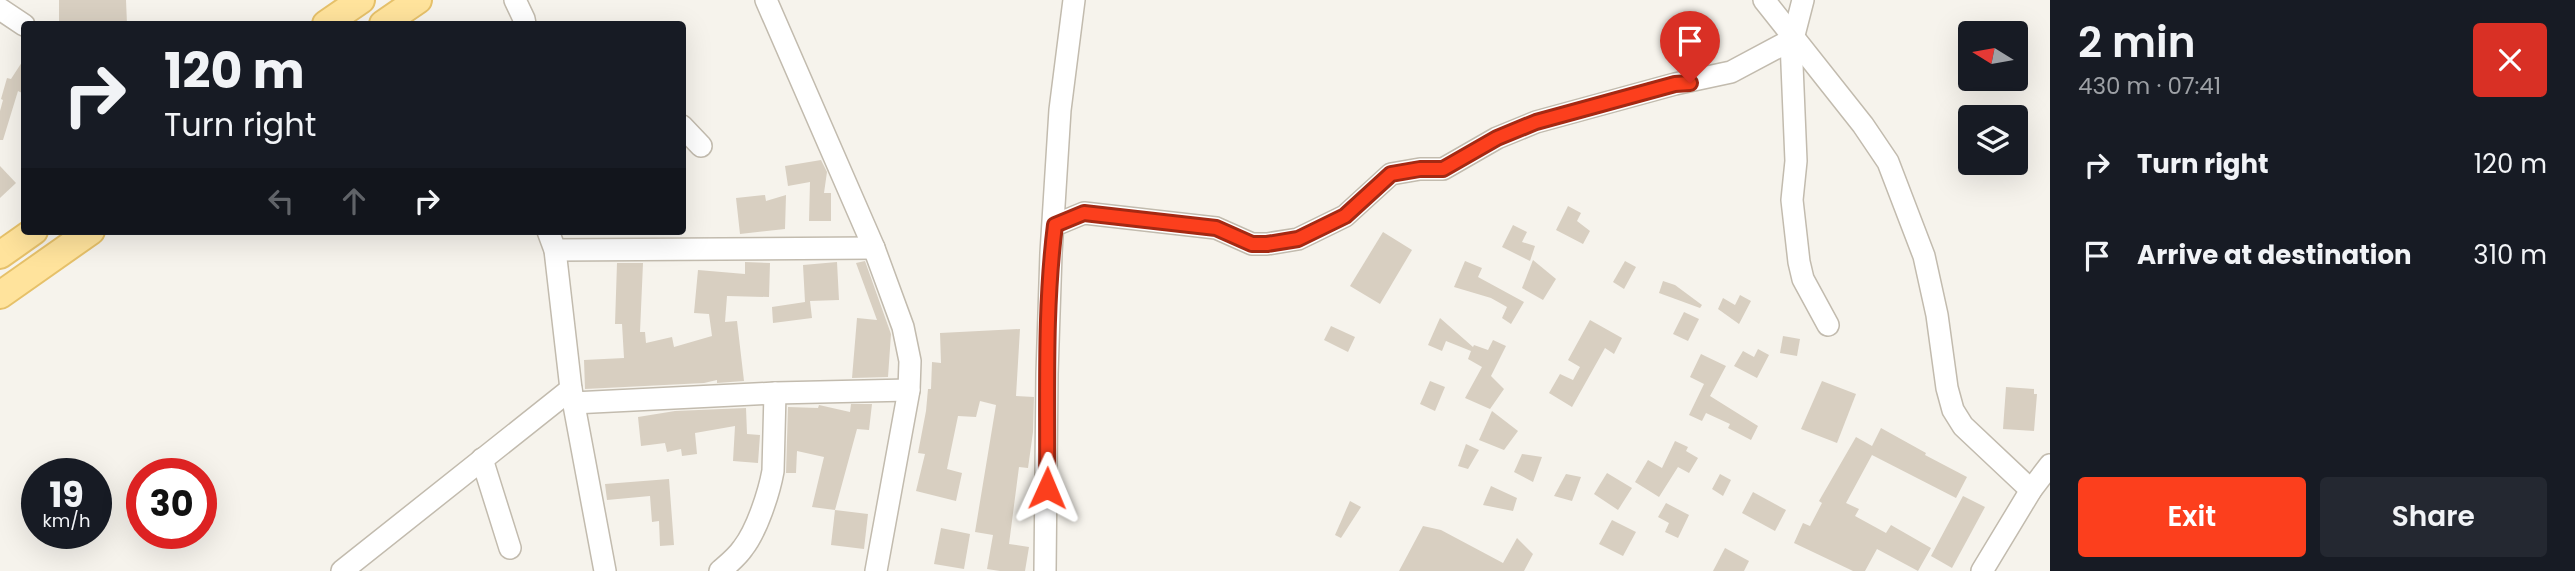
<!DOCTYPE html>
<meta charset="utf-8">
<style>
body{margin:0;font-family:Poppins,sans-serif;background:#242831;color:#f1f3f6;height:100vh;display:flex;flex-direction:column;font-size:26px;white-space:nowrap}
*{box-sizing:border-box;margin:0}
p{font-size:23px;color:#9ea1a6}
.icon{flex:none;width:38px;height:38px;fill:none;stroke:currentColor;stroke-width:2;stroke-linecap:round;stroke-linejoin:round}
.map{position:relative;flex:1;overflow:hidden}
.side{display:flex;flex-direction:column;background:#171b24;width:525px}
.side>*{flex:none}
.top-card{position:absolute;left:21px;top:21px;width:665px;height:214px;border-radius:7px;box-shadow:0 7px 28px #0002;background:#171b24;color:#f1f3f6;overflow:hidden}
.needle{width:46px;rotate:281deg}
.tools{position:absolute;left:1958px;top:21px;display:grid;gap:14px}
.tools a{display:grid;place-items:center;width:70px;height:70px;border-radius:7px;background:#171b24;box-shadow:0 7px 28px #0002;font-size:35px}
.speed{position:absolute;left:21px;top:458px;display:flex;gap:14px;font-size:35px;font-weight:700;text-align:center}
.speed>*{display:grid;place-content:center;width:91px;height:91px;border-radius:50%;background:#171b24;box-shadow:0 7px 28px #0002;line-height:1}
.speed small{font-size:18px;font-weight:400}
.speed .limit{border:10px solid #d22;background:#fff;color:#111}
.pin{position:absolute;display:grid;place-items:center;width:60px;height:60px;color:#fff;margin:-72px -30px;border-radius:50% 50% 50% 0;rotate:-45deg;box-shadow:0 0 7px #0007}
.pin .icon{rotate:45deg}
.me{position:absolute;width:77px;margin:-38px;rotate:1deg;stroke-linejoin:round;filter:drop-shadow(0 0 5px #0008)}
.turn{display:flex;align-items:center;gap:24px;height:147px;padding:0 28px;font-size:32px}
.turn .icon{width:91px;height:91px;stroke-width:2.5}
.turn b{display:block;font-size:49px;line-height:60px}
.lanes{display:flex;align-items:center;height:66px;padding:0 28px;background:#0003;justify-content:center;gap:35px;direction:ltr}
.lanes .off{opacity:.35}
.round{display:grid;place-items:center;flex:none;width:74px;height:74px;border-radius:7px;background:#242831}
.overview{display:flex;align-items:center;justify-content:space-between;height:119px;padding:0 28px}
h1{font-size:42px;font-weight:600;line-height:52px}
.button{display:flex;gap:14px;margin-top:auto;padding:14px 28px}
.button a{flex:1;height:80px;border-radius:7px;background:#fc3f1d;color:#fff;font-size:28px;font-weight:600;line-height:80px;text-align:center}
.button a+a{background:#242831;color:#f1f3f6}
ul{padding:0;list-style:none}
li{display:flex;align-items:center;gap:21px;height:91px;padding:0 28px}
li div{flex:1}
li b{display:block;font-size:26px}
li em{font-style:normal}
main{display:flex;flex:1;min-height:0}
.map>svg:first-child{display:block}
.building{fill:#d8cfc1}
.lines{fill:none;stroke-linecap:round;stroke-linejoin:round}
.minor-casing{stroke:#c2bbae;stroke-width:24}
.major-casing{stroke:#e6c16a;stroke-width:30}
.minor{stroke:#fff;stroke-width:21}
.major{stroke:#ffe39c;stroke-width:26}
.route-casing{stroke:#a42913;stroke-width:18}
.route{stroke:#fc3f1d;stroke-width:12}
</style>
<main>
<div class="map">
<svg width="2050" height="571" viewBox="0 0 2050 571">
<rect width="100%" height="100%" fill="#f6f3ec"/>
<g class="building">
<path d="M 59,0 L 126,0 L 127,24 L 61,24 L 61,21 L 59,21 Z"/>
<path d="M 24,59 L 24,94 L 18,91 L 3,140 L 0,140 L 0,111 L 3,100 L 1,99 L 7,78 L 11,79 Z"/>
<path d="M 821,160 L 827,172 L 824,193 L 831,193 L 831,221 L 809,221 L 810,182 L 788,186 L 785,166 Z"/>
<path d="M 0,166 L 16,183 L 0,198 Z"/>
<path d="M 765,195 L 766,201 L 786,195 L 785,229 L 740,234 L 736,198 Z"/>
<path d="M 1568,206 L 1581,213 L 1577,221 L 1590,231 L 1583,244 L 1556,230 Z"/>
<path d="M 1513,225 L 1527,232 L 1522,242 L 1535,246 L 1530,261 L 1502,247 Z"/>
<path d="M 1383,232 L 1412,250 L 1380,304 L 1350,286 Z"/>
<path d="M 1533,260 L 1556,279 L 1543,300 L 1522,288 Z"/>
<path d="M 865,261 L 891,334 L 888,377 L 852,378 L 857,318 L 877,320 L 856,263 Z"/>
<path d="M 1465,261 L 1482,268 L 1478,277 L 1524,302 L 1511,324 L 1502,318 L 1507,307 L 1491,298 L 1454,287 Z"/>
<path d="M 1625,261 L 1636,267 L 1624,289 L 1613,282 Z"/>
<path d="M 745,262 L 770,263 L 769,297 L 727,296 L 725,322 L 737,321 L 744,381 L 717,383 L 717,380 L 704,383 L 585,389 L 584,360 L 624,358 L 622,324 L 615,324 L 617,263 L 643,263 L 640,332 L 645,332 L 646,343 L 672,337 L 674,347 L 712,336 L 709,314 L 694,313 L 698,270 L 745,274 Z"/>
<path d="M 837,262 L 839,300 L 810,301 L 812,318 L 773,323 L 772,307 L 805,302 L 803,265 Z"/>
<path d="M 1663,281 L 1675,285 L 1702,305 L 1700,308 L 1659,293 Z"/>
<path d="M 1740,295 L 1751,301 L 1739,324 L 1718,309 L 1723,298 L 1735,305 Z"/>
<path d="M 1684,312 L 1699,319 L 1688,341 L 1673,334 Z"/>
<path d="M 1440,318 L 1473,347 L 1474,345 L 1488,350 L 1493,340 L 1506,346 L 1491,376 L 1504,389 L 1490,409 L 1465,398 L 1482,367 L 1468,359 L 1471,351 L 1446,341 L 1442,351 L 1428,345 Z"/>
<path d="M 1590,320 L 1622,338 L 1614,354 L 1605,348 L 1572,407 L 1549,393 L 1560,374 L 1573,380 L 1580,367 L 1568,360 Z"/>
<path d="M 1331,326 L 1355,337 L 1348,352 L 1324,340 Z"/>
<path d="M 1020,329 L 1016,396 L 1034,397 L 1033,432 L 1028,468 L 1019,467 L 1009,544 L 1029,547 L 1025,571 L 1000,571 L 987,569 L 993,535 L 975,532 L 996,405 L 980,401 L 976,417 L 958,416 L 947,469 L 962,473 L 956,501 L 916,491 L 925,454 L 918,453 L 926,411 L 928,389 L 931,389 L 932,362 L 941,363 L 940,333 Z"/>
<path d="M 1783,336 L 1800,339 L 1797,356 L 1780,353 Z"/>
<path d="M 1758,349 L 1769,355 L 1757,378 L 1734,366 L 1743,351 L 1754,357 Z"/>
<path d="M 1701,354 L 1726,366 L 1710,396 L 1758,426 L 1751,440 L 1728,428 L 1730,424 L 1706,413 L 1702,421 L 1689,415 L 1704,384 L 1690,377 Z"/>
<path d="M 1430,381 L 1445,387 L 1435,411 L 1420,404 Z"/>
<path d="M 1822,381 L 1856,394 L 1837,443 L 1801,429 Z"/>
<path d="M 2006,387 L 2034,389 L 2034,394 L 2037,394 L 2034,431 L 2003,429 Z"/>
<path d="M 851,404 L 872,404 L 869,430 L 857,429 L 835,510 L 812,507 L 824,457 L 797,451 L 796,473 L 786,473 L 788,407 L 818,408 L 819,405 L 850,412 Z"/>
<path d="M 746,408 L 747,434 L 760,435 L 758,463 L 733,461 L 735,426 L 695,433 L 697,454 L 682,456 L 681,449 L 667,452 L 665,443 L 641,446 L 638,417 L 675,411 Z"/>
<path d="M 1492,411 L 1518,431 L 1504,450 L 1479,440 Z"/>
<path d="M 1881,428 L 1926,453 L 1925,455 L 1967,477 L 1956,498 L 1872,455 L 1846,503 L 1859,509 L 1855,516 L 1886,533 L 1891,525 L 1931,548 L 1918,571 L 1877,549 L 1865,571 L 1853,571 L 1794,543 L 1803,523 L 1810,526 L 1822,503 L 1819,501 L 1856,437 L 1872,446 Z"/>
<path d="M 1675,441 L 1688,447 L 1686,451 L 1698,458 L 1689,473 L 1678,467 L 1659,497 L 1635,482 L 1648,460 L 1662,468 Z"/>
<path d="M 1466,444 L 1479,450 L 1468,469 L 1458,466 Z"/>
<path d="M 1522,454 L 1542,457 L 1533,482 L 1514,472 Z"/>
<path d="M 1607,473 L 1632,488 L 1618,510 L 1594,494 Z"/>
<path d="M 1566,474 L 1581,477 L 1572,501 L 1554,496 Z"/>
<path d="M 1720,474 L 1731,480 L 1723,496 L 1712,489 Z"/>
<path d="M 669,479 L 674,545 L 660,546 L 659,521 L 652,522 L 650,496 L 607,500 L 605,484 Z"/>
<path d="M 1491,486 L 1517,498 L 1513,511 L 1483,505 Z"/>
<path d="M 1753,492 L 1786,510 L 1775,531 L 1742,513 Z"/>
<path d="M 1963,496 L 1985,507 L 1952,568 L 1931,556 Z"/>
<path d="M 1350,501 L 1361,507 L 1341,538 L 1335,535 Z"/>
<path d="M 1666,503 L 1689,515 L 1678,538 L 1665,532 L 1669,523 L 1658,517 Z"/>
<path d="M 835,510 L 868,514 L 864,549 L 831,545 Z"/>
<path d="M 1612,520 L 1636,532 L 1623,556 L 1599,544 Z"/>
<path d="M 1423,526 L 1441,530 L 1503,563 L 1517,538 L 1533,554 L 1524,571 L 1399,571 Z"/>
<path d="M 941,528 L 970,534 L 964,569 L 934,564 Z"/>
<path d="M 1725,548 L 1749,561 L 1744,571 L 1713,571 Z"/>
</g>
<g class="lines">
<defs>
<g id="minor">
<path d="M 515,0 L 524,19 L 525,24"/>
<path d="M 766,0 L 874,248 L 903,327 L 910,361 L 909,390 L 876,571"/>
<path d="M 1764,0 L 1863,125 L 1888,162 L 1924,256 L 1937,315 L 1947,388 L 1953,410 L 1963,426 L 2031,490"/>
<path d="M 0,9 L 24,25"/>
<path d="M 1791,41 L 1796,161 L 1792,200 L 1799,262 L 1803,279 L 1828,325"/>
<path d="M 682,126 L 701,146"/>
<path d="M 1055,225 L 1084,213 L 1216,228 L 1252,244 L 1267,244 L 1298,239 L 1345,216 L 1391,174 L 1420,169 L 1443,169 L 1497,138 L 1536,122 L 1675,84 L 1731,72 L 1793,39 L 1803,0"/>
<path d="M 548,231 L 555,250 L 571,389 L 605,571"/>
<path d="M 555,250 L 874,248"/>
<path d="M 573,403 L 775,393 L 909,390"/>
<path d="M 482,459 L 510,548"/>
<path d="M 342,571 L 571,389"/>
<path d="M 720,571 C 728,564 737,557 743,548 C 757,530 769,493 773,471 L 775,393"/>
<path d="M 1045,571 L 1047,374 L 1051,253 L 1060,110 L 1074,0"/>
<path d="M 1982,571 L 2031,490 L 2050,465"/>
</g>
<g id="major">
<path d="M 326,24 L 361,0"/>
<path d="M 383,24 L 418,0"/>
<path d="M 0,255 L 34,231"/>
<path d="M 0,295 L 91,231"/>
</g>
</defs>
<use href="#minor" class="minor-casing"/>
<use href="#major" class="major-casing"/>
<use href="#minor" class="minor"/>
<use href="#major" class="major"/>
</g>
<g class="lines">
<defs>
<path id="route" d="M 1047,488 C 1048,400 1044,312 1055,225 L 1084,213 L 1216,228 L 1252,244 L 1267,244 L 1298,239 L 1345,216 L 1391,174 L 1420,169 L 1443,169 L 1497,138 L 1536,122 L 1675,84 L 1690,83"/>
</defs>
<use href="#route" class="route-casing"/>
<use href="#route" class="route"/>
</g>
</svg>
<div class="tools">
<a><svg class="needle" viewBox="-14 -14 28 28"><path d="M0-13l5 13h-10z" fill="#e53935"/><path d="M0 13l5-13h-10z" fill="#9ea1a6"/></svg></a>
<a><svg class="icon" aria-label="layers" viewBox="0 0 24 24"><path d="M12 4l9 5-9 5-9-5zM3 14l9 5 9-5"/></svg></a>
</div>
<div class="speed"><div>19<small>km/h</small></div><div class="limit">30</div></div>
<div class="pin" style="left:1690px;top:83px;background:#d93025"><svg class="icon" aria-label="arrive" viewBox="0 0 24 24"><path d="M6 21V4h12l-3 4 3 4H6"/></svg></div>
<svg class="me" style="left:1047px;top:488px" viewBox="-20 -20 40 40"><path d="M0-17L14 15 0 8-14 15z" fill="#fc3f1d" stroke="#fff" stroke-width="4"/></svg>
<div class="top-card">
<div class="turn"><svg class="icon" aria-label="right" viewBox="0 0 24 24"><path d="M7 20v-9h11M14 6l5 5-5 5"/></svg><div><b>120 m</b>Turn right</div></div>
<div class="lanes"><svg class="icon off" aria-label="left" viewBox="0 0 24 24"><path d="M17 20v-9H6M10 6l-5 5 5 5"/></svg><svg class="icon off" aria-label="ahead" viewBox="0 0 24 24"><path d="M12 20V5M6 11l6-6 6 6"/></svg><svg class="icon" aria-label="right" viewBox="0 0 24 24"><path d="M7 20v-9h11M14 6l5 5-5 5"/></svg></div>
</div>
</div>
<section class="side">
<div class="overview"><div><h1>2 min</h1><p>430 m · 07:41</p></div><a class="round" style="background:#d93025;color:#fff"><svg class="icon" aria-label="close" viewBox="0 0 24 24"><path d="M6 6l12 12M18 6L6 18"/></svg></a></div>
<ul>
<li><svg class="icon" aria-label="right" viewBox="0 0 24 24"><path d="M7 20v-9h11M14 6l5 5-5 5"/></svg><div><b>Turn right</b></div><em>120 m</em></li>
<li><svg class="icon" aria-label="arrive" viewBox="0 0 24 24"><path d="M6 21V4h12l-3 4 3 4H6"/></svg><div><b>Arrive at destination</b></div><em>310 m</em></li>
</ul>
<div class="button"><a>Exit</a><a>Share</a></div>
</section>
</main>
